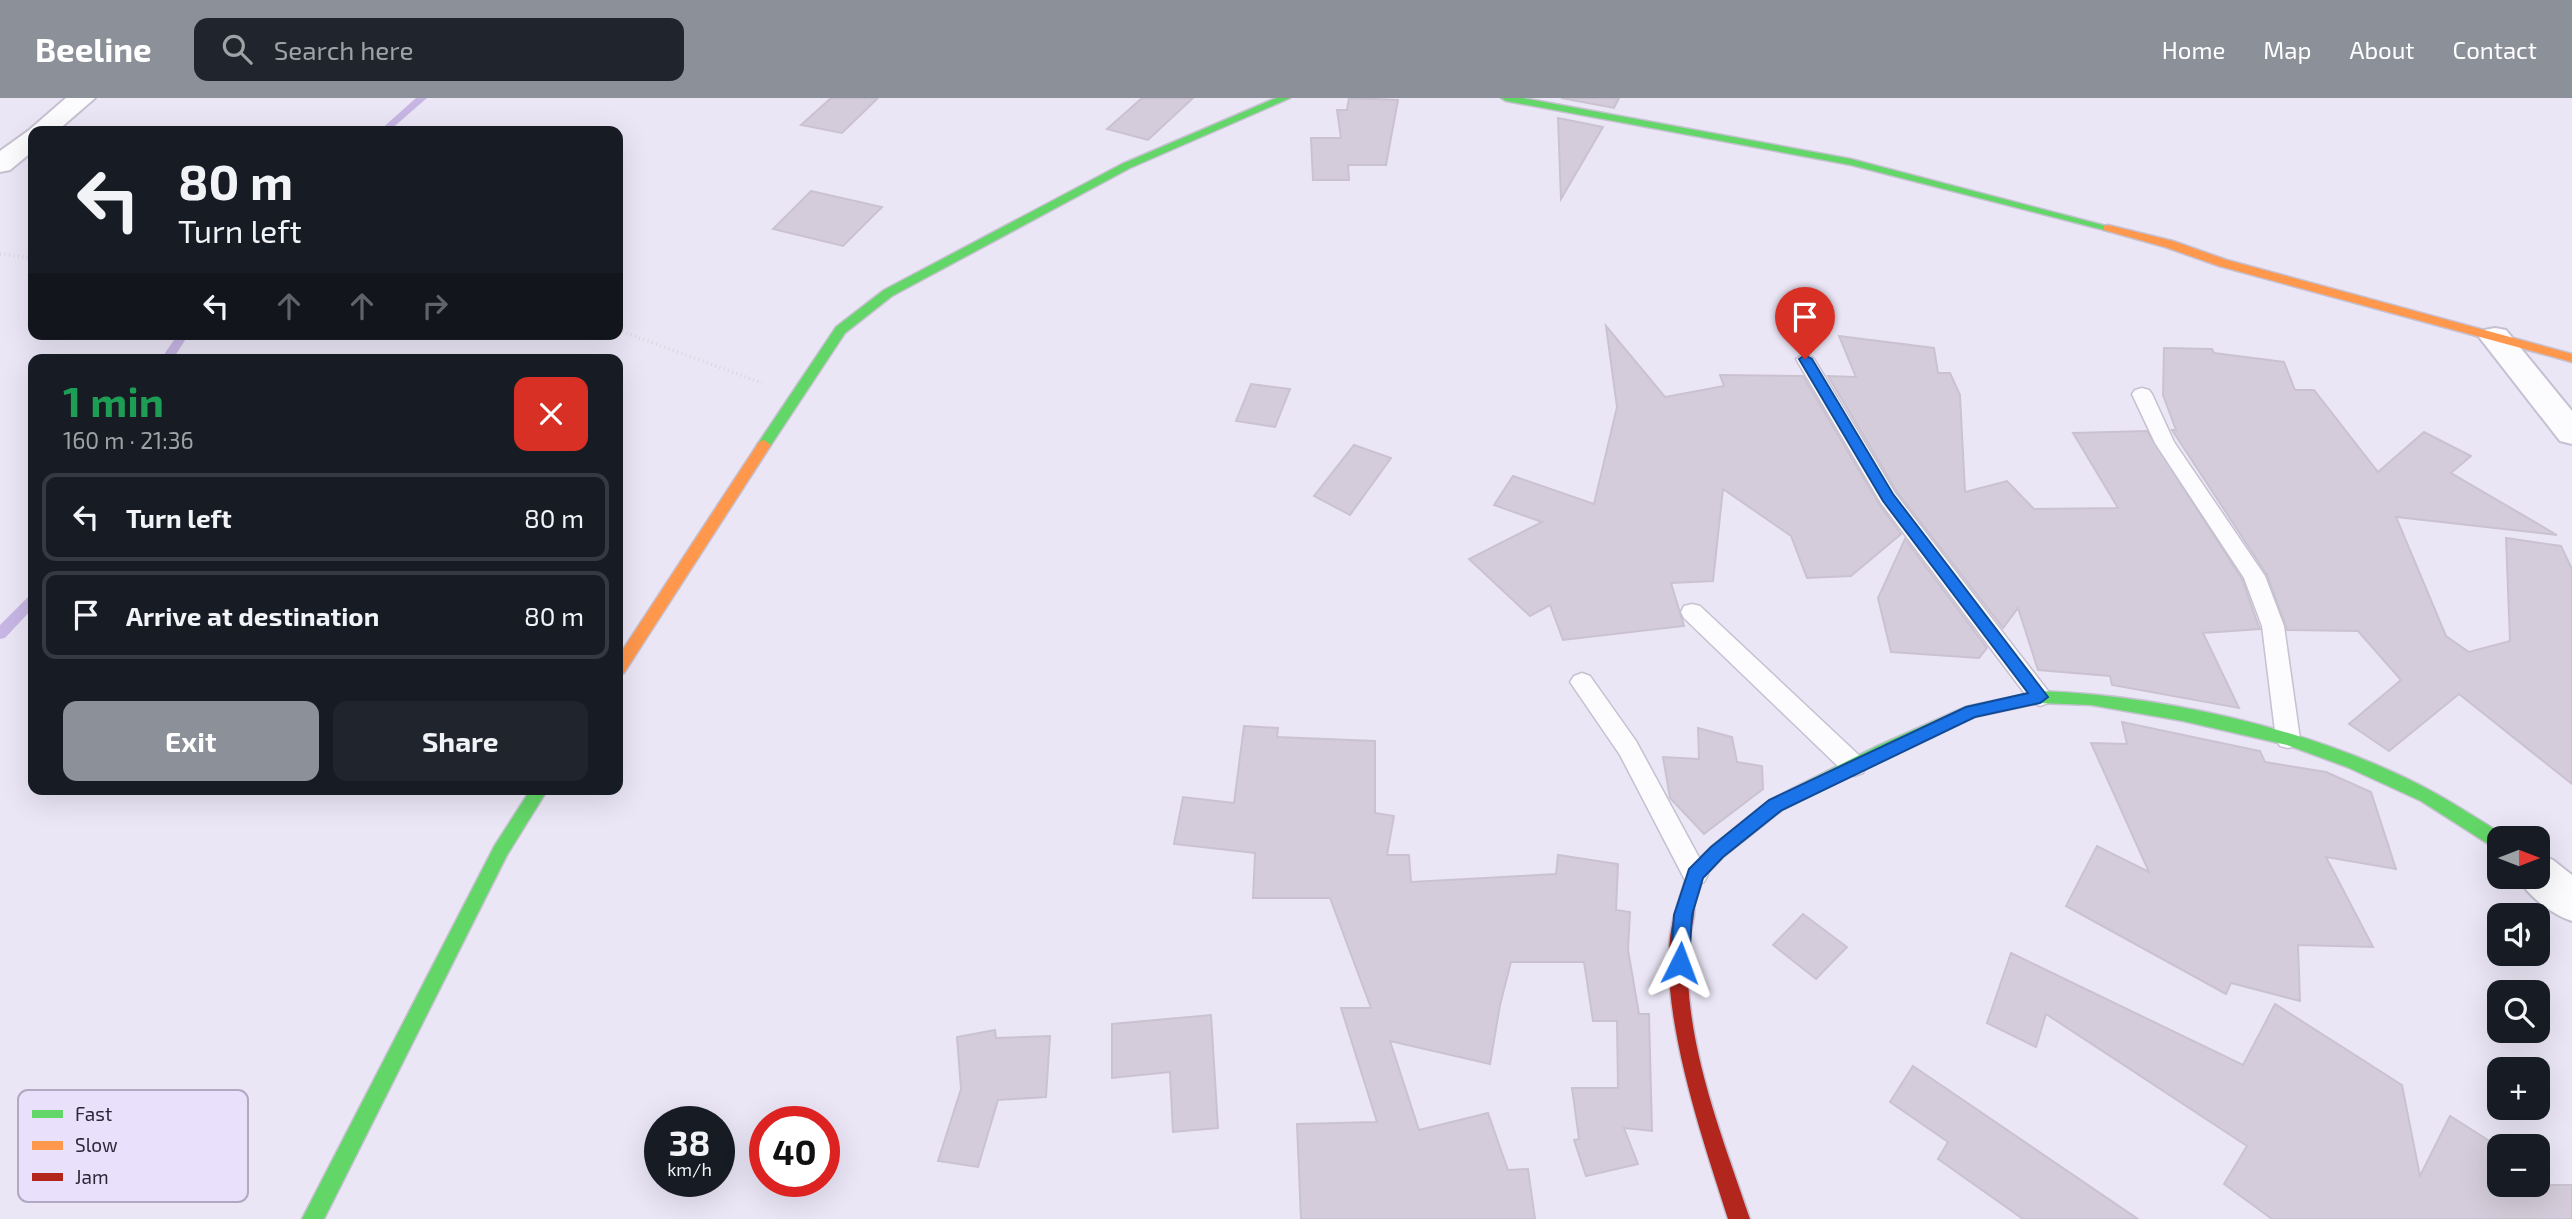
<!DOCTYPE html>
<meta charset="utf-8">
<style>
body{margin:0;font-family:"Exo 2",sans-serif;background:#20242c;color:#f1f3f6;height:100vh;display:flex;flex-direction:column;font-size:26px;white-space:nowrap}
*{box-sizing:border-box;margin:0}
p{font-size:23px;color:#9ea1a6}
.icon{flex:none;width:38px;height:38px;fill:none;stroke:currentColor;stroke-width:2;stroke-linecap:round;stroke-linejoin:round}
.map{position:relative;flex:1;overflow:hidden}
.side{position:absolute;left:28px;top:256px;width:595px;height:441px;display:flex;flex-direction:column;background:#171b24;border-radius:14px;box-shadow:0 7px 28px #0002}
.side>*{flex:none}
.hud{position:absolute;left:28px;top:28px;width:595px;height:214px;border-radius:14px;box-shadow:0 7px 28px #0002;background:#171b24;color:#f1f3f6;overflow:hidden}
.needle{width:46px;rotate:90deg}
.buttons{position:absolute;left:2487px;top:728px;display:grid;gap:14px}
.buttons a{display:grid;place-items:center;width:63px;height:63px;border-radius:14px;background:#171b24;box-shadow:0 7px 28px #0002;font-size:35px}
.speed{position:absolute;left:644px;top:1008px;display:flex;gap:14px;font-size:35px;font-weight:700;text-align:center}
.speed>*{display:grid;place-content:center;width:91px;height:91px;border-radius:50%;background:#171b24;box-shadow:0 7px 28px #0002;line-height:1}
.speed small{font-size:18px;font-weight:400}
.speed .limit{border:10px solid #d22;background:#fff;color:#111}
.pin{position:absolute;display:grid;place-items:center;width:60px;height:60px;color:#fff;margin:-72px -30px;border-radius:50% 50% 50% 0;rotate:-45deg;box-shadow:0 0 7px #0007}
.pin .icon{rotate:45deg}
.me{position:absolute;width:77px;margin:-38px;rotate:3deg;stroke-linejoin:round;filter:drop-shadow(0 0 5px #0008)}
.turn{display:flex;align-items:center;gap:24px;height:147px;padding:0 35px;font-size:32px}
.turn .icon{width:91px;height:91px;stroke-width:2.5}
.turn b{display:block;font-size:49px;line-height:60px}
.lanes{display:flex;align-items:center;height:66px;padding:0 35px;background:#0003;justify-content:center;gap:35px;direction:ltr}
.lanes .off{opacity:.35}
.round{display:grid;place-items:center;flex:none;width:74px;height:74px;border-radius:14px;background:#20242c}
.summary{display:flex;align-items:center;justify-content:space-between;height:119px;padding:0 35px}
h1{font-size:42px;font-weight:700;line-height:52px;color:#1e9e55}
.primary-button{display:flex;gap:14px;margin-top:auto;padding:14px 35px}
.primary-button a{flex:1;height:80px;border-radius:14px;background:#8c9099;color:#fff;font-size:28px;font-weight:700;line-height:80px;text-align:center}
.primary-button a+a{background:#20242c;color:#f1f3f6}
ul{padding:0;list-style:none}
li{display:flex;align-items:center;gap:21px;height:88px;margin:0 14px 10px;padding:0 21px;border:4px solid #363941;border-radius:14px}
li div{flex:1}
li b{display:block;font-size:26px}
li em{font-style:normal}
header{display:flex;align-items:center;gap:42px;box-sizing:border-box;height:98px;padding:0 35px;background:#8c9099;color:#fff}
header strong{font-size:33px}
nav{display:flex;gap:38px;margin-inline-start:auto;font-size:24px}
.search{width:490px;height:63px;background:#20242c;display:flex;align-items:center;gap:18px;box-sizing:border-box;padding:0 24px;border-radius:14px;color:#9ea1a6;font-size:26px}
.map>svg:first-child{display:block}
.lines{fill:none;stroke-linecap:round;stroke-linejoin:round}
.stream{fill:#c7b6e4;fill-rule:evenodd}
.building{fill:#d4ccda;stroke:#cbc2d1;stroke-width:2}
.lane-casing{stroke:#c6c1d1;stroke-width:3}
.street-casing{stroke:#c6c1d1;stroke-width:4}
.fast-casing{stroke:#c6c1d1;stroke-width:3}
.slow-casing{stroke:#c6c1d1;stroke-width:3}
.jam-casing{stroke:#c6c1d1;stroke-width:3}
.path{stroke:#d8d7dc;stroke-width:3.5;stroke-dasharray:1 3.5;stroke-linecap:butt}
.lane{fill:#fcfbfe;fill-rule:evenodd}
.street{fill:#fcfbfe;fill-rule:evenodd}
.fast{fill:#63d668;fill-rule:evenodd}
.slow{fill:#ff974d;fill-rule:evenodd}
.jam{fill:#b3261e;fill-rule:evenodd}
.route{fill:#1a73e8;stroke:#114b97;stroke-width:2}
.key{fill:#e9e0fc;stroke:#b1a8c1;stroke-width:2}
.key-label{font-size:19px;fill:#2d2738}
</style>
<header>
<strong>Beeline</strong>
<div class="search"><svg class="icon" aria-label="search" viewBox="0 0 24 24"><circle cx="10" cy="10" r="6"/><path d="M15 15l6 6"/></svg>Search here</div>
<nav><a>Home</a><a>Map</a><a>About</a><a>Contact</a></nav>
</header>
<div class="map">
<svg width="2572" height="1121" viewBox="0 0 2572 1121">
<rect width="100%" height="100%" fill="#ebe6f6"/>
<g class="lines">
<g class="stream">
<path d="M 416,0 L 427,0 L 389,33 L 379,33 Z"/>
<path d="M 178,236 L 189,236 L 173,261 L 161,261 Z"/>
<path d="M 33,497 L 33,510 L 5,540 L 0,541 L 0,527 L 28,499 Z"/>
</g>
</g>
<g class="building">
<path d="M 831,0 L 878,0 L 842,35 L 801,27 Z"/>
<path d="M 1142,0 L 1193,0 L 1148,42 L 1107,31 Z"/>
<path d="M 1349,0 L 1398,2 L 1386,67 L 1348,67 L 1349,82 L 1313,82 L 1311,40 L 1341,40 L 1337,12 L 1347,12 Z"/>
<path d="M 1561,0 L 1619,0 L 1614,10 Z"/>
<path d="M 1558,20 L 1603,29 L 1561,101 Z"/>
<path d="M 811,93 L 882,109 L 843,148 L 773,131 Z"/>
<path d="M 1606,228 L 1665,299 L 1724,288 L 1720,277 L 1803,278 L 1879,406 L 1901,436 L 1851,478 L 1807,480 L 1791,438 L 1723,391 L 1713,483 L 1671,485 L 1684,528 L 1563,542 L 1550,507 L 1530,518 L 1469,461 L 1542,424 L 1494,407 L 1513,378 L 1594,406 L 1617,309 Z"/>
<path d="M 1839,238 L 1934,250 L 1938,275 L 1950,275 L 1960,297 L 1965,394 L 2007,383 L 2034,411 L 2118,410 L 2073,335 L 2147,333 L 2242,481 L 2259,529 L 2260,531 L 2203,535 L 2239,610 L 2112,587 L 2110,578 L 2038,572 L 2018,510 L 2003,530 L 1897,394 L 1828,278 L 1856,279 Z"/>
<path d="M 2164,250 L 2212,251 L 2214,255 L 2284,264 L 2295,292 L 2314,292 L 2378,374 L 2424,334 L 2471,358 L 2451,375 L 2557,437 L 2396,419 L 2446,538 L 2469,554 L 2510,543 L 2506,440 L 2561,448 L 2572,471 L 2572,686 L 2459,596 L 2389,653 L 2349,626 L 2401,582 L 2358,533 L 2287,532 L 2267,477 L 2172,332 L 2176,332 L 2163,297 Z"/>
<path d="M 1251,286 L 1290,291 L 1275,329 L 1236,323 Z"/>
<path d="M 1354,347 L 1391,360 L 1350,417 L 1314,398 Z"/>
<path d="M 1905,441 L 1987,550 L 1979,560 L 1891,554 L 1878,500 Z"/>
<path d="M 2122,624 L 2260,653 L 2265,664 L 2326,674 L 2371,694 L 2396,771 L 2326,759 L 2373,849 L 2298,847 L 2300,903 L 2231,885 L 2226,896 L 2066,808 L 2097,748 L 2149,774 L 2091,645 L 2127,646 Z"/>
<path d="M 1244,628 L 1278,630 L 1277,639 L 1375,643 L 1375,715 L 1394,718 L 1387,757 L 1409,757 L 1411,784 L 1556,776 L 1558,757 L 1618,766 L 1616,812 L 1630,814 L 1628,852 L 1639,916 L 1649,916 L 1652,1033 L 1624,1030 L 1638,1066 L 1586,1078 L 1574,1042 L 1579,1041 L 1572,990 L 1618,990 L 1617,923 L 1593,923 L 1584,864 L 1511,864 L 1500,907 L 1490,966 L 1390,943 L 1419,1032 L 1488,1015 L 1508,1072 L 1528,1071 L 1535,1121 L 1301,1121 L 1297,1026 L 1377,1024 L 1341,910 L 1371,910 L 1330,800 L 1253,800 L 1255,755 L 1174,746 L 1183,699 L 1234,705 Z"/>
<path d="M 1698,630 L 1732,639 L 1737,664 L 1762,668 L 1763,691 L 1704,736 L 1670,700 L 1663,659 L 1699,661 Z"/>
<path d="M 1803,816 L 1847,849 L 1816,881 L 1773,847 Z"/>
<path d="M 2011,855 L 2243,967 L 2275,906 L 2402,987 L 2420,1078 L 2450,1018 L 2499,1049 L 2499,1087 L 2572,1087 L 2572,1121 L 2272,1121 L 2224,1086 L 2247,1048 L 2046,916 L 2036,949 L 1987,925 Z"/>
<path d="M 1211,917 L 1218,1030 L 1173,1034 L 1170,974 L 1112,980 L 1112,926 Z"/>
<path d="M 995,932 L 996,940 L 1050,938 L 1046,999 L 998,1002 L 978,1069 L 938,1063 L 961,991 L 957,939 Z"/>
<path d="M 1913,968 L 2138,1121 L 2023,1121 L 1938,1061 L 1948,1044 L 1890,1004 Z"/>
</g>
<g class="lines">
<defs>
<g id="lane">
<path d="M 1805,255 L 1814,261 L 1895,395 L 2048,593 L 2052,599 L 2048,605 L 2040,608 L 2032,605 L 1881,405 L 1796,261 Z"/>
<path d="M 2142,290 L 2149,292 L 2152,296 L 2174,344 L 2265,478 L 2284,528 L 2300,641 L 2296,648 L 2288,650 L 2280,648 L 2276,641 L 2262,528 L 2244,480 L 2155,345 L 2132,296 L 2135,292 Z"/>
<path d="M 1692,506 L 1700,508 L 1863,661 L 1866,668 L 1863,675 L 1854,678 L 1845,675 L 1684,520 L 1681,514 L 1684,508 Z"/>
<path d="M 1582,575 L 1590,578 L 1636,643 L 1708,776 L 1704,784 L 1695,787 L 1686,784 L 1620,657 L 1570,584 L 1574,578 Z"/>
</g>
<g id="street">
<path d="M 66,0 L 95,0 L 57,33 L 33,33 L 33,53 L 10,72 L 0,74 L 0,53 L 28,33 Z"/>
<path d="M 2495,230 L 2506,232 L 2572,313 L 2572,346 L 2560,343 L 2479,239 L 2484,232 Z"/>
<path d="M 2538,756 L 2553,762 L 2572,777 L 2572,823 C 2552,816 2528,799 2518,779 L 2538,779 Z"/>
</g>
<g id="fast">
<path d="M 1276,0 L 1290,0 L 1130,70 L 892,198 L 845,235 L 769,350 L 759,350 L 757,347 L 759,344 L 836,229 L 884,192 L 1122,66 Z"/>
<path d="M 1501,0 L 1523,0 L 1851,61 L 2114,130 L 2108,133 L 1851,67 L 1506,3 Z"/>
<path d="M 2040,593 C 2175,598 2346,638 2462,711 C 2476,720 2493,729 2506,740 L 2499,740 L 2499,751 L 2493,749 L 2421,703 L 2347,669 L 2287,647 L 2183,623 L 2091,607 L 2040,605 L 1974,619 L 1889,658 L 1782,712 L 1723,759 L 1703,780 L 1692,814 L 1686,816 L 1680,814 L 1677,808 L 1689,771 L 1711,749 L 1770,702 L 1877,648 L 1965,609 Z"/>
<path d="M 531,691 L 548,691 L 507,757 L 324,1121 L 302,1121 L 495,747 Z"/>
</g>
<g id="slow">
<path d="M 2108,127 L 2173,143 L 2227,162 L 2572,256 L 2572,264 L 2219,168 L 2165,149 L 2104,132 L 2104,128 Z"/>
<path d="M 764,342 L 771,347 L 624,575 L 618,577 L 618,559 L 759,344 Z"/>
</g>
<path id="jam" d="M 1686,800 L 1692,802 C 1698,814 1690,831 1689,844 C 1688,856 1688,870 1688,882 C 1692,964 1724,1044 1750,1121 L 1728,1121 C 1704,1044 1644,878 1680,802 Z"/>
</defs>
<use href="#lane" class="lane-casing"/>
<use href="#street" class="street-casing"/>
<use href="#fast" class="fast-casing"/>
<use href="#slow" class="slow-casing"/>
<use href="#jam" class="jam-casing"/>
<g class="path">
<path d="M 0,156 L 33,160"/>
<path d="M 618,232 L 762,285"/>
</g>
<use href="#lane" class="lane"/>
<use href="#street" class="street"/>
<use href="#fast" class="fast"/>
<use href="#slow" class="slow"/>
<use href="#jam" class="jam"/>
</g>
<path class="route" d="M 1805,257 L 1812,261 L 1893,396 L 2048,599 L 2040,605 L 1975,619 L 1782,712 L 1723,759 L 1703,780 L 1692,817 L 1689,865 L 1687,871 L 1680,873 L 1673,871 L 1671,865 L 1674,817 L 1689,771 L 1711,749 L 1769,702 L 1966,609 L 2028,595 L 1883,403 L 1799,261 Z"/>
<rect x="18" y="992" width="230" height="112" rx="10" class="key"/>
<rect x="32" y="1012" width="31" height="8" fill="#63d668"/>
<rect x="32" y="1043" width="31" height="9" fill="#ff974d"/>
<rect x="32" y="1075" width="31" height="8" fill="#b3261e"/>
<g class="key-label">
<text x="75" y="1023">Fast</text>
<text x="75" y="1054">Slow</text>
<text x="75" y="1086">Jam</text>
</g>
</svg>
<div class="buttons">
<a><svg class="needle" viewBox="-14 -14 28 28"><path d="M0-13l5 13h-10z" fill="#e53935"/><path d="M0 13l5-13h-10z" fill="#9ea1a6"/></svg></a>
<a><svg class="icon" aria-label="sound" viewBox="0 0 24 24"><path d="M4 9h4l5-4v14l-5-4H4zM17 9q2 3 0 6"/></svg></a>
<a><svg class="icon" aria-label="search" viewBox="0 0 24 24"><circle cx="10" cy="10" r="6"/><path d="M15 15l6 6"/></svg></a>
<a>+</a>
<a>−</a>
</div>
<div class="speed"><div>38<small>km/h</small></div><div class="limit">40</div></div>
<div class="pin" style="left:1805px;top:261px;background:#d93025"><svg class="icon" aria-label="arrive" viewBox="0 0 24 24"><path d="M6 21V4h12l-3 4 3 4H6"/></svg></div>
<svg class="me" style="left:1680px;top:865px" viewBox="-20 -20 40 40"><path d="M0-17L14 15 0 8-14 15z" fill="#1a73e8" stroke="#fff" stroke-width="4"/></svg>
<div class="hud">
<div class="turn"><svg class="icon" aria-label="left" viewBox="0 0 24 24"><path d="M17 20v-9H6M10 6l-5 5 5 5"/></svg><div><b>80 m</b>Turn left</div></div>
<div class="lanes"><svg class="icon" aria-label="left" viewBox="0 0 24 24"><path d="M17 20v-9H6M10 6l-5 5 5 5"/></svg><svg class="icon off" aria-label="ahead" viewBox="0 0 24 24"><path d="M12 20V5M6 11l6-6 6 6"/></svg><svg class="icon off" aria-label="ahead" viewBox="0 0 24 24"><path d="M12 20V5M6 11l6-6 6 6"/></svg><svg class="icon off" aria-label="right" viewBox="0 0 24 24"><path d="M7 20v-9h11M14 6l5 5-5 5"/></svg></div>
</div>
<section class="side">
<div class="summary"><div><h1>1 min</h1><p>160 m · 21:36</p></div><a class="round" style="background:#d93025;color:#fff"><svg class="icon" aria-label="close" viewBox="0 0 24 24"><path d="M6 6l12 12M18 6L6 18"/></svg></a></div>
<ul>
<li><svg class="icon" aria-label="left" viewBox="0 0 24 24"><path d="M17 20v-9H6M10 6l-5 5 5 5"/></svg><div><b>Turn left</b></div><em>80 m</em></li>
<li><svg class="icon" aria-label="arrive" viewBox="0 0 24 24"><path d="M6 21V4h12l-3 4 3 4H6"/></svg><div><b>Arrive at destination</b></div><em>80 m</em></li>
</ul>
<div class="primary-button"><a>Exit</a><a>Share</a></div>
</section>
</div>
